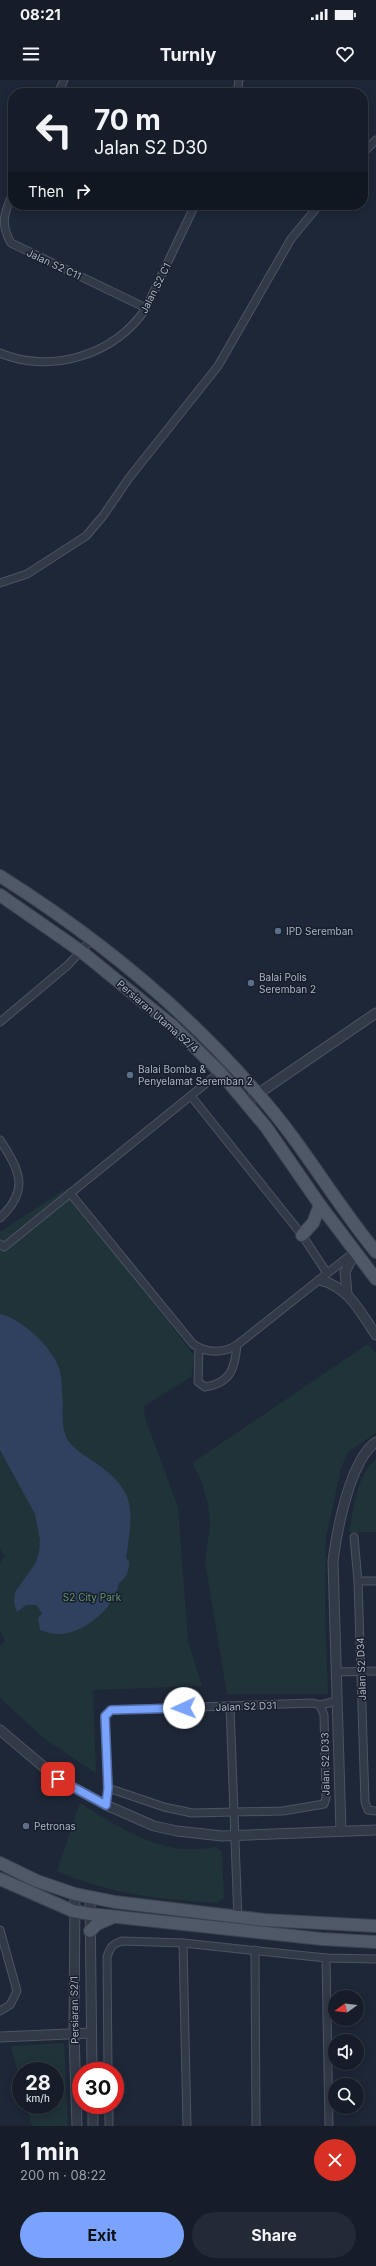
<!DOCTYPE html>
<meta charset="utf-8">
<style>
body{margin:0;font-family:Inter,sans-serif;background:#232a35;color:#f1f3f6;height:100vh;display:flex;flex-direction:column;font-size:15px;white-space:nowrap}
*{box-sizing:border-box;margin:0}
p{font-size:13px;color:#9ea2a8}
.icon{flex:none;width:22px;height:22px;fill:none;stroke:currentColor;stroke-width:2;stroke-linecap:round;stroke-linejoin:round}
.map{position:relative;height:2046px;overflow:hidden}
.sheet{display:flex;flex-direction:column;background:#161d29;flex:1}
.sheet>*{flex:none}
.hud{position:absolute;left:8px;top:8px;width:360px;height:122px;border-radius:16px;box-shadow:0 2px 10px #0003,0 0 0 1px #353b46;background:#161d29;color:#f1f3f6;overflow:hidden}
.needle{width:26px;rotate:255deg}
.tools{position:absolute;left:328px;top:1910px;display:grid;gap:8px}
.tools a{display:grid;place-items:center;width:36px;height:36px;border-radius:50%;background:#161d29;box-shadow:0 2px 10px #0003,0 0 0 1px #353b46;font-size:20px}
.speed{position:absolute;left:12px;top:1982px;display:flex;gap:8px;font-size:20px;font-weight:700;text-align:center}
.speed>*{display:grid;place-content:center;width:52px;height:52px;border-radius:50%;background:#161d29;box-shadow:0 2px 10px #0003,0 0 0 1px #353b46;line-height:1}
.speed small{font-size:10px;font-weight:400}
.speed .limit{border:6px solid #d22;background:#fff;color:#111}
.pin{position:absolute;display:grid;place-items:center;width:34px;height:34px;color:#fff;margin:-17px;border-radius:8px;box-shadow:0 2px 6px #0006}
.me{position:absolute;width:44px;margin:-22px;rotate:268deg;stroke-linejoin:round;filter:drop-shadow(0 0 3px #0008)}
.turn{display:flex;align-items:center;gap:14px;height:84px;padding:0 20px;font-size:18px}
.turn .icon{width:52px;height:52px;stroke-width:2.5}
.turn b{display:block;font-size:28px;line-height:34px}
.then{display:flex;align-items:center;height:38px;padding:0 20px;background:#0003;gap:8px;font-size:15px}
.round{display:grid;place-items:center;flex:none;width:42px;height:42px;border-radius:21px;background:#232a35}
.head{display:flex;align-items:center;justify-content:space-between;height:68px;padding:0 20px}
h1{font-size:24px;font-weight:700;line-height:30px}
.button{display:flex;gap:8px;margin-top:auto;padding:8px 20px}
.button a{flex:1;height:46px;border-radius:24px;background:#79a3fc;color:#111;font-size:16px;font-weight:700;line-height:46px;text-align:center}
.button a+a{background:#232a35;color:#f1f3f6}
.status{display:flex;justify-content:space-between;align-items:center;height:28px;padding:0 20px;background:#161d29;direction:ltr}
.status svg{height:11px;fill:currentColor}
header{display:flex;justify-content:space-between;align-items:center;height:52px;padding:0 20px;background:#161d29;font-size:18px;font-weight:700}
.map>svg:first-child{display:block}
.green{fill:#203338}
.water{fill:#30415f}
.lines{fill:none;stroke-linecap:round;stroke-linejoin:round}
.minor-casing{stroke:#4c5462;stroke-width:9}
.tertiary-casing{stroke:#4c5462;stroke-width:11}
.primary-casing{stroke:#3b4250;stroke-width:14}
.minor{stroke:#323947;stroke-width:7}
.tertiary{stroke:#323947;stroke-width:9}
.primary{stroke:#4f5867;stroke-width:12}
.route-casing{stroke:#4f6aa4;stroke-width:10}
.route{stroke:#79a3fc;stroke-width:7}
.service-dot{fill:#5c6f8a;stroke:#181e2b;stroke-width:1.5}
.labels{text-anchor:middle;stroke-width:3;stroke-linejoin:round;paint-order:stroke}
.street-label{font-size:10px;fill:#abb4c4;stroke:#181e2b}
.poi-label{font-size:10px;fill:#abb4c4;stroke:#181e2b;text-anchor:start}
.park-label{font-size:10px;fill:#639571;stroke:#181e2b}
</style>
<div class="status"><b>08:21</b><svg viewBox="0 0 49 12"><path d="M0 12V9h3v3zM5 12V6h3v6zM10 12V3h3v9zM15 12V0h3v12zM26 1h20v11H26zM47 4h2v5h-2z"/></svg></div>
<header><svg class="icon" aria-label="menu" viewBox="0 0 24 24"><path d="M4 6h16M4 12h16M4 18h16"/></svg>Turnly<svg class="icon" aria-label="heart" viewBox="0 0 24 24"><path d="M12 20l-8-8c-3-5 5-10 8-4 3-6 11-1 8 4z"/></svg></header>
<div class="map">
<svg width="376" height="2046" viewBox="0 0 376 2046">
<rect width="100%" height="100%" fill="#1e2737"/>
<g class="green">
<path d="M 64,1110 L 195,1276 L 191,1297 L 144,1326 L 145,1338 L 178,1427 L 188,1561 L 202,1606 L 93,1610 L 96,1693 L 45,1659 L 0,1618 L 0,1566 L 5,1561 L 0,1550 L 0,1484 L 4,1476 L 0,1468 L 0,1152 Z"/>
<path d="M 368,1264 L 376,1274 L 376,1353 L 348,1372 L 341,1388 L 326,1458 L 325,1528 L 328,1614 L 227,1614 L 205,1481 L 210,1446 L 208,1424 L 202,1403 L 192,1383 Z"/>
<path d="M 376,1380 L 376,1452 L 349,1452 C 354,1429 356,1395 376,1380 Z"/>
<path d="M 80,1723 C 112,1743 146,1766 184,1769 C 194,1770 206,1768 216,1767 L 222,1772 L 224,1818 L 217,1823 C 157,1819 113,1815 57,1791 Z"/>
<path d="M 64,1963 L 68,2046 L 32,2046 L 26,2025 L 55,2025 L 55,1991 L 21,1991 L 21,2005 L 11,1966 Z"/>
</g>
<path class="water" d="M 0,1234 C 22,1239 51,1266 59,1288 C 61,1295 62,1305 62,1312 C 64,1327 60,1342 66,1357 C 71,1367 84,1375 93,1381 C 138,1411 133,1431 126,1478 L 129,1481 C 130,1488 126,1499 119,1503 C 115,1527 86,1552 62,1554 C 54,1555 47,1552 40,1550 L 38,1538 L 42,1534 L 37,1525 L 26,1525 L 17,1532 L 14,1522 L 15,1512 L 35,1484 L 39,1472 L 40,1460 L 35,1434 L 0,1370 Z"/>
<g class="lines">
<defs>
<g id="minor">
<path d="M 58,13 L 64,0"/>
<path d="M 237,13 L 239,0"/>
<path d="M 363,73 L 376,60"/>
<path d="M 13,113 C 4,133 0,144 11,163 L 146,228"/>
<path d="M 0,273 C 51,295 117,274 146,228 L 195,125"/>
<path d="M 0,503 L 27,494 L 86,456 L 103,436 L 129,398 L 218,286 L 291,159 L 319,125"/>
<path d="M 0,942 L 68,885 L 91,860"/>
<path d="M 191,1016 L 302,1155 L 327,1193"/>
<path d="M 0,1060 C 20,1091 30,1110 0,1138"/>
<path d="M 70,1113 L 193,1264 C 207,1274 224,1273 237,1265 L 353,1173"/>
<path d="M 0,1164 L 4,1167 L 220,992"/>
<path d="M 199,1268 L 198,1302 L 205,1307 C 231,1303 235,1288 237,1265"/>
<path d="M 354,1457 L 358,1501 L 365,1722 L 368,1730 L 376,1731"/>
<path d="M 358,1501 L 376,1501"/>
<path d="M 337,1592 L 376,1591"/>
<path d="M 230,1626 L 238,1840"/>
<path d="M 108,1708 L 164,1727 L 192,1733 L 283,1731 L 324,1724 L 326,1718 L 324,1635 L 320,1625"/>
<path d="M 106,1725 L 108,1708 L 105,1636 L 111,1630 L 313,1623 L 320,1625 L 337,1621"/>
<path d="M 0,1850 L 17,1911 L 10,1925 L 0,1931"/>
<path d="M 183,1863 L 187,2046"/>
<path d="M 255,1870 L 256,2046"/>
<path d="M 326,1878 L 329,2046"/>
<path d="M 108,1991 L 107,1877 C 110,1868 112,1864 122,1861 L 183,1863 L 326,1878 L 376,1879"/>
<path d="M 109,2025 L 109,2046"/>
</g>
<g id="tertiary">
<path d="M 246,1022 L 376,933"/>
<path d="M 320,1200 C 350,1208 360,1232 376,1255"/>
<path d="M 347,1213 L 345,1192 L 355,1172"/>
<path d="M 0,1650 L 58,1699 L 106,1725 L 154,1746 L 177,1751 L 222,1756 L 376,1750"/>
<path d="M 341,1751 L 333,1481 C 337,1450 350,1380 376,1362"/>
<path d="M 75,1814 L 74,1954 L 77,2046"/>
<path d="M 90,1818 L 92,1991"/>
<path d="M 0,1957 L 91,1953"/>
<path d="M 93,2025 L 93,2046"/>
</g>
<g id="primary">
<path d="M 0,796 C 95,856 185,929 258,1014 C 302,1063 334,1121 376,1172"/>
<path d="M 0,815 L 82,872 L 174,947 L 220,992 L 266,1047 L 320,1125 L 376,1199"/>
<path d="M 302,1155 L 313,1143 L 320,1125"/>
<path d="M 0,1783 L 37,1801 L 75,1814 L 115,1822 L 265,1840 L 376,1846"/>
<path d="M 0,1799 L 73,1831 L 90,1834 L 322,1859 L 376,1862"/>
<path d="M 90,1851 L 97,1844 L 111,1838"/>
</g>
</defs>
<use href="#minor" class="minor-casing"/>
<use href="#tertiary" class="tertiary-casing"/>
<use href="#primary" class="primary-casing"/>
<use href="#minor" class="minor"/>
<use href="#tertiary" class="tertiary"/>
<use href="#primary" class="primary"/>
</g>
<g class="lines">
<defs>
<path id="route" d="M 58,1699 L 106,1725 L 108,1708 L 105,1636 L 111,1630 L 184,1628"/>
</defs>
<use href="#route" class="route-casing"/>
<use href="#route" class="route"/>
</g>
<g class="service-dot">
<circle cx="278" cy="851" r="4"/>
<circle cx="251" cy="903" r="4"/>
<circle cx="130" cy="995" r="4"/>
<circle cx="26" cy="1746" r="4"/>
</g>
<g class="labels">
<g class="street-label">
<text transform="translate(54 184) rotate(25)" y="4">Jalan S2 C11</text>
<text transform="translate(155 208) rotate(-63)" y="4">Jalan S2 C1</text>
<text transform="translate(158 936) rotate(41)" y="4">Persiaran Utama S2/4</text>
<text transform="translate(361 1589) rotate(-92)" y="4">Jalan S2 D34</text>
<text transform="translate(246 1626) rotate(-2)" y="4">Jalan S2 D31</text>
<text transform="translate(325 1684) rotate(-91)" y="4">Jalan S2 D33</text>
<text transform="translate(74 1930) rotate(-91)" y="4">Persiaran S2/1</text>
</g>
<g class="poi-label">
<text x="286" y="855">IPD Seremban</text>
<text x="259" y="901">Balai Polis<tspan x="259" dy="12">Seremban 2</tspan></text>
<text x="138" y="993">Balai Bomba &amp;<tspan x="138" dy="12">Penyelamat Seremban 2</tspan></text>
<text x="34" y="1750">Petronas</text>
</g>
<g class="park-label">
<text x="92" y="1521">S2 City Park</text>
</g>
</g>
</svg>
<div class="tools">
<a><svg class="needle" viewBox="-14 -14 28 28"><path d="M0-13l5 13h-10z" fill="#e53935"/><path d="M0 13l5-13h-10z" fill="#9ea2a8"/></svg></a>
<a><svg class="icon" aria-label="sound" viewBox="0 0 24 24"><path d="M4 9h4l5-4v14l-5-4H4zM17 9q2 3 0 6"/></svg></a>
<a><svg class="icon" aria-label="search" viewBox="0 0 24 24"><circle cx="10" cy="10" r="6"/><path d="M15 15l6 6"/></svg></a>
</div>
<div class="speed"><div>28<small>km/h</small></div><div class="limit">30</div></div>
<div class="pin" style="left:58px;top:1699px;background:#d93025"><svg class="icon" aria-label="arrive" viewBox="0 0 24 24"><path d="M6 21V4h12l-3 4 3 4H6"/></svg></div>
<svg class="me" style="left:184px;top:1628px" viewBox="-20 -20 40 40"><circle r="19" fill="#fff"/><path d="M0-13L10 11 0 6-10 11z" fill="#79a3fc"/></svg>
<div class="hud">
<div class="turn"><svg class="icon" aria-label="left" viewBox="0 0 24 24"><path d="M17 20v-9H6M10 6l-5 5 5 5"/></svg><div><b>70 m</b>Jalan S2 D30</div></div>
<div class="then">Then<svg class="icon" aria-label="right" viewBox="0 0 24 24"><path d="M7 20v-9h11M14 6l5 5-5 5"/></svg></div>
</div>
</div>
<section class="sheet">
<div class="head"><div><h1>1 min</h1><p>200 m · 08:22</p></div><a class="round" style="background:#d93025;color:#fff"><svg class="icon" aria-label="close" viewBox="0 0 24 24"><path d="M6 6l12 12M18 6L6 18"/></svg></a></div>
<div class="button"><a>Exit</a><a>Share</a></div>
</section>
